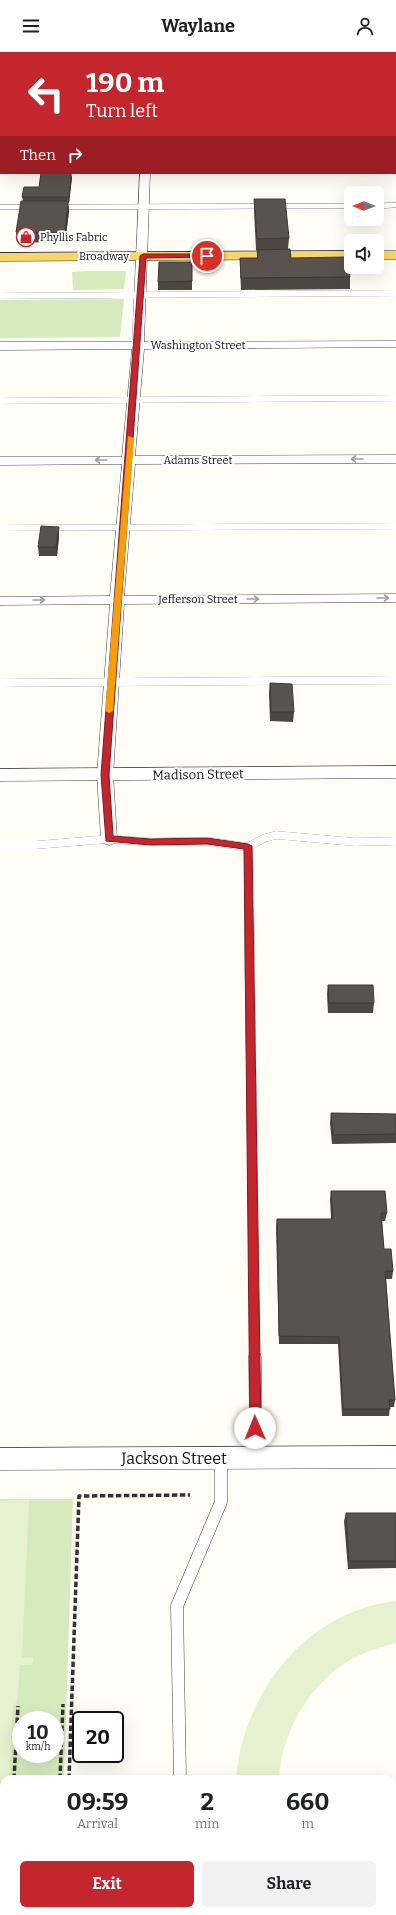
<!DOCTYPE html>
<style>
body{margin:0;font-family:Bitter,serif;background:#f2f2f2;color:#202124;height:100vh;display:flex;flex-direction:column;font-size:15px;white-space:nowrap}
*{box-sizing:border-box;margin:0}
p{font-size:13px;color:#757577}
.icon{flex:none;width:22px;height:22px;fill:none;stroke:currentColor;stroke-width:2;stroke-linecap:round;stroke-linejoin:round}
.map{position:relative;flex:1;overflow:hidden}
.side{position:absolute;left:0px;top:1723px;width:396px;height:140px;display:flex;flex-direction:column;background:#fff;border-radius:12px 12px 0 0;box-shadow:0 4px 16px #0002}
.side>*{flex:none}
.banner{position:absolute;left:0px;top:0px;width:396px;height:122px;box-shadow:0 4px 16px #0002;background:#c4262e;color:#fff;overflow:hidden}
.needle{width:26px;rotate:270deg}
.buttons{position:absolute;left:344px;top:134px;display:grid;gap:8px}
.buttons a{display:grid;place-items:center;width:40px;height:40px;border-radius:6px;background:#fff;box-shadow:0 4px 16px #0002;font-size:20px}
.speed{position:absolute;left:12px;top:1659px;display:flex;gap:8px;font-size:20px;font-weight:700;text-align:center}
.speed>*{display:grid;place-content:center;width:52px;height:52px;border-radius:50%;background:#fff;box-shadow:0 4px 16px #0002;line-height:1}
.speed small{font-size:10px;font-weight:400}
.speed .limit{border:2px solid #111;border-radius:6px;background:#fff;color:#111}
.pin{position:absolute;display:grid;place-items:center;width:34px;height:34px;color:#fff;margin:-17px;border:2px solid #fff;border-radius:50%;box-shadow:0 1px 4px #0007}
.me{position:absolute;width:44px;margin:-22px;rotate:359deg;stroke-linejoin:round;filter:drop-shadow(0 0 3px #0008)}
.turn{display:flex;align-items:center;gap:14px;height:84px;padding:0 20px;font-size:18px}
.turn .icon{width:52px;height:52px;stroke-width:2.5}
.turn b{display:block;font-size:28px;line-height:34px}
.then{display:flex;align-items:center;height:38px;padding:0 20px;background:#0003;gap:8px;font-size:15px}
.eta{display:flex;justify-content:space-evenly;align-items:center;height:68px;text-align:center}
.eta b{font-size:24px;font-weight:700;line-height:28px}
.button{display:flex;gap:8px;margin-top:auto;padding:8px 20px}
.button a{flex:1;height:46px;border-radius:6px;background:#c4262e;color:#fff;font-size:16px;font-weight:700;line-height:46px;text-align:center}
.button a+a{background:#f2f2f2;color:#202124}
header{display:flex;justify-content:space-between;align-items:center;height:52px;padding:0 20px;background:#fff;font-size:18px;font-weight:700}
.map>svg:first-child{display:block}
.green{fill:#d5ebbd;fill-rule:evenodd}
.pitch{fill:#e6f2cf}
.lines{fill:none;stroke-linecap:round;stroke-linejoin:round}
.service-far4-casing{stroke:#444;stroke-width:5.5}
.service-far3-casing{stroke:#444;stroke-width:6}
.service-far2-casing{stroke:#444;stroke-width:8}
.service-far1-casing{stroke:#444;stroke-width:10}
.service-casing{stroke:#444;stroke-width:13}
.minor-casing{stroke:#444;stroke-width:1}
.tertiary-casing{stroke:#444;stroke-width:1}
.primary-casing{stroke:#222;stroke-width:1}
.path{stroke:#333;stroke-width:3.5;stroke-dasharray:5.5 2.5;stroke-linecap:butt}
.service-far4{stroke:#fff;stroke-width:5}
.service-far3{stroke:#fff;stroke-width:6}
.service-far2{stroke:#fff;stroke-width:8}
.service-far1{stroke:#fff;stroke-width:10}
.service{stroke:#fff;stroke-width:12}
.minor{fill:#fff;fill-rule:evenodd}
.tertiary{fill:#fff;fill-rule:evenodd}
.primary{fill:#f9d66b;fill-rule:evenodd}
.wall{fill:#4d4742}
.shaded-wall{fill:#3f3936}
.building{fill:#5a524d;stroke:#3f3936}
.oneway{stroke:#a0a0a0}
.route{fill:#c4262e;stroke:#7f191e}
.slow{fill:#f59e0b}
.labels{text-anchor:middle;stroke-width:4;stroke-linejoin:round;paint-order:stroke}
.far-poi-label{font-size:11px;fill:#111;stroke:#fff;text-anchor:start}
.far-street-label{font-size:11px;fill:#111;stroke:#fff}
.street-label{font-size:13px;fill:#111;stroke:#fff}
.near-street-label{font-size:16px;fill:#111;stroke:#fff}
</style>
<header><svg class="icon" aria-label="menu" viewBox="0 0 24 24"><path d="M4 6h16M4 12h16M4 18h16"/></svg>Waylane<svg class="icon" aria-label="person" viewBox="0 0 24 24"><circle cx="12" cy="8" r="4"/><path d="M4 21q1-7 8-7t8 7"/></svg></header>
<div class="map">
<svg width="396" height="1863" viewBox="0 0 396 1863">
<rect width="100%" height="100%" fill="#fffdf5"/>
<g class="green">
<path d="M 90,219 L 126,219 L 124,237 L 73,238 L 72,220 Z"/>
<path d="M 124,247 L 120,285 L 0,286 L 0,248 Z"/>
<path d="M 0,1447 L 73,1447 L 64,1727 L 4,1727 L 4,1859 L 60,1859 L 60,1863 L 0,1863 ZM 21,1668 L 55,1668 L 55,1702 L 21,1702 Z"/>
</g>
<g class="pitch">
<path d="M 29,1448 L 22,1605 L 33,1606 L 32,1613 L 20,1613 L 17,1649 L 13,1654 L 9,1727 L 4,1727 L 4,1761 L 0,1765 L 0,1449 Z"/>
<path d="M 396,1549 L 396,1591 C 380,1595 365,1600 350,1608 C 310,1632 281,1680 279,1727 L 236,1727 C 243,1641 306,1559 396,1549 Z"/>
<path d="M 260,1859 L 312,1859 L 315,1863 L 262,1863 Z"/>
</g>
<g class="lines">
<defs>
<g id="service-far4">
<path d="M 26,1 L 28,0"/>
<path d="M 377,154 L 396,153"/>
<path d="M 0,155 L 31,155"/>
<path d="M 57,155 L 351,154"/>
</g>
<g id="service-far3">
<path d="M 0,244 L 396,241"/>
<path d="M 0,349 L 396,346"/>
<path d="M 0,476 L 396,474"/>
</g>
<g id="service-far2">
<path d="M 0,631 L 396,628"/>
<path d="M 0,793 L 36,793 L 109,787 L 150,790 L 207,789 L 248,795 L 265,786 L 276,783 L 355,790 L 396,789"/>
<path d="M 248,795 L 249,861"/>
</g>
<path id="service-far1" d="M 249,860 L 255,1306"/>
<g id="service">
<path d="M 255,1305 L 256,1406"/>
<path d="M 180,1727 L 177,1554 L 221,1450 L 221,1406"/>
<path d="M 183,1859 L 183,1863"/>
</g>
<g id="minor">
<rect x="395" y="41" width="1" height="6"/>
<rect x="395" y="111" width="1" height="6"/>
<rect x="0" y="114" width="1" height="6"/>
<path d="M 140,121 L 150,121 L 144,290 L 396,289 L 396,295 L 144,297 L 135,404 L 396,403 L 396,411 L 135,412 L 124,544 L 396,542 L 396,550 L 124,552 L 113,723 L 117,787 L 115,791 L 109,793 L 103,791 L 101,787 L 97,723 L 110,552 L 0,553 L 0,545 L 110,544 L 122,412 L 0,413 L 0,405 L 122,405 L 132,297 L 0,298 L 0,290 L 132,290 Z"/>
<path d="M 396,1394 L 396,1416 L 0,1418 L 0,1396 Z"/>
</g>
<path id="tertiary" d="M 396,714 L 396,726 L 0,729 L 0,717 Z"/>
<g id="primary">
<path d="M 351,199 L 351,207 L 0,209 L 0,201 Z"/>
<rect x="377" y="199" width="19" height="8"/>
</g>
</defs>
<use href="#service-far4" class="service-far4-casing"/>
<use href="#service-far3" class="service-far3-casing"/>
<use href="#service-far2" class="service-far2-casing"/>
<use href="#service-far1" class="service-far1-casing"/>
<use href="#service" class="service-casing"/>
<use href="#minor" class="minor-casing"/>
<use href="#tertiary" class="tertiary-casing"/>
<use href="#primary" class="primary-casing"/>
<g class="path">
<path d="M 14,1727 L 18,1654"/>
<path d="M 60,1727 L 63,1652"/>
<path d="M 69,1727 L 79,1444 L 190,1443"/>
<path d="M 0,1824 L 4,1829"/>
<path d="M 0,1837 L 4,1837"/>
<path d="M 0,1850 L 4,1850"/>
<path d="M 65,1859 L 65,1863"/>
</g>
<use href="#service-far4" class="service-far4"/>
<use href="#service-far3" class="service-far3"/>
<use href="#service-far2" class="service-far2"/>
<use href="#service-far1" class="service-far1"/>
<use href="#service" class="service"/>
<use href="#minor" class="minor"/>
<use href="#tertiary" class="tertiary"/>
<use href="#primary" class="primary"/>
</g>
<g class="wall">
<path d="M 390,0 L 396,0 L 396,26 L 395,22 L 395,1 L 390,1 Z"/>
<path d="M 72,125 L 69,151 L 68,151 L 69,159 L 65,191 L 17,190 L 16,180 L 23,149 L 22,145 L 39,135 Z"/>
<path d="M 254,147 L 289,186 L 288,197 L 291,206 L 350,225 L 350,237 L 241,238 L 240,217 L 240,206 L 257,206 L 257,198 L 256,198 L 254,158 Z"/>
<path d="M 192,210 L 192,238 L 158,238 L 158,230 Z"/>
<path d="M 59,475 L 59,484 L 57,504 L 39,504 L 38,495 Z"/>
<path d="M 270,631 L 294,660 L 293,670 L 270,669 L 269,641 Z"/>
<path d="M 328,933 L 374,951 L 373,961 L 328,961 L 327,942 Z"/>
<path d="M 331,1061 L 396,1062 L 396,1091 L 332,1092 L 330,1071 Z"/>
<path d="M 331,1139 L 387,1161 L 385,1169 L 382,1169 L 384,1197 L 393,1219 L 392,1227 L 386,1227 L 395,1348 L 394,1355 L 390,1355 L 389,1364 L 342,1364 L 338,1292 L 279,1292 L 276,1175 L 277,1167 L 331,1167 L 330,1147 Z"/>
<path d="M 346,1461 L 396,1461 L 396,1516 L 348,1517 L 344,1469 Z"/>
<path d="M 4,1753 L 4,1823 L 0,1819 L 0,1757 Z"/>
</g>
<g class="shaded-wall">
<path d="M 71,121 L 72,125 L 69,151 L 69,145 Z"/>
<path d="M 68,149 L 69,159 L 65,191 L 65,181 Z"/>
<path d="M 59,475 L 59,484 L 57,504 L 56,495 Z"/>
</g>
<g class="building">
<path d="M 64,0 L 113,0 L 117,1 L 62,1 Z"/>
<path d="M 188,0 L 194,0 L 198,1 L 186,1 Z"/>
<rect x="291" y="0" width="50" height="1"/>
<path d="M 392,0 L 396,0 L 396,18 L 395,14 L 395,1 L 392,1 Z"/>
<path d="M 41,121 L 71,121 L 69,145 L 22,145 L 24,135 L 39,135 Z"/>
<path d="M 254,147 L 285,147 L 289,186 L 257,187 Z"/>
<path d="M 21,149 L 68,149 L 65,181 L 16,180 Z"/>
<path d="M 290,197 L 291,206 L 347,205 L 350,225 L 241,226 L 240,206 L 258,206 L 257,198 Z"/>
<path d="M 159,210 L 192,210 L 192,229 L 158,230 Z"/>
<path d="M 41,474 L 59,475 L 56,495 L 38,495 Z"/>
<path d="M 270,631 L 292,632 L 294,660 L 271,660 Z"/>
<path d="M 328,933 L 373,933 L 374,951 L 329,951 Z"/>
<path d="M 331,1061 L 396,1062 L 396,1082 L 333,1083 Z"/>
<path d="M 331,1139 L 385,1139 L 387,1161 L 381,1161 L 384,1197 L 391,1197 L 393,1219 L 385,1219 L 395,1348 L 389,1348 L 390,1357 L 343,1357 L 339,1285 L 279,1284 L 277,1167 L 333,1167 Z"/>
<path d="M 346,1461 L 396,1461 L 396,1509 L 349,1509 Z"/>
<path d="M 4,1753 L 4,1820 L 0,1815 L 0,1757 Z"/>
</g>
<defs><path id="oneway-shaft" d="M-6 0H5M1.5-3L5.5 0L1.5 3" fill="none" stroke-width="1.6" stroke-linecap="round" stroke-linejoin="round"/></defs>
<g class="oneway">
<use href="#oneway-shaft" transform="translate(357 407) rotate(180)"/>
<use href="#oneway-shaft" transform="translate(101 408) rotate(180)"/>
<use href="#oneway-shaft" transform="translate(383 546)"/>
<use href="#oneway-shaft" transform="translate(253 547)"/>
<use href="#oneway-shaft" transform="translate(39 548)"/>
</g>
<path class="route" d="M 207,202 L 209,205 L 146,206 L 109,723 L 113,784 L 150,787 L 207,786 L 248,792 L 252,794 L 261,1376 L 259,1379 L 255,1381 L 251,1379 L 250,1376 L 244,797 L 207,792 L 150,793 L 106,789 L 101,723 L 140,204 L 143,202 Z"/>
<path class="slow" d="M 128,384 L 134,386 L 113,659 L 109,661 L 105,659 Z"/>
<defs>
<symbol id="shop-ring" viewBox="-11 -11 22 22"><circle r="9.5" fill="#fff" stroke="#c4262e" stroke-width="1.5"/><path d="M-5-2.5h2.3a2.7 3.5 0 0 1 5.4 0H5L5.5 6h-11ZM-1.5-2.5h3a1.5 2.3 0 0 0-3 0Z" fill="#c4262e"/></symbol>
</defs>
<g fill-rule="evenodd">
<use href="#shop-ring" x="15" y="174" width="22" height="22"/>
</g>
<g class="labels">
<g class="far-poi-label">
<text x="40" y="189">Phyllis Fabric</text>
</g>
<g class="far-street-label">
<text x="104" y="208">Broadway</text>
<text x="198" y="297">Washington Street</text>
<text x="198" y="412">Adams Street</text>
<text x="198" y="551">Jefferson Street</text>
</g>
<g class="street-label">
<text transform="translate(198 722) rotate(-1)" y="5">Madison Street</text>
</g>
<g class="near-street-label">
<text x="174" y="1412">Jackson Street</text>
</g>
</g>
</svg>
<div class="buttons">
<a><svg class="needle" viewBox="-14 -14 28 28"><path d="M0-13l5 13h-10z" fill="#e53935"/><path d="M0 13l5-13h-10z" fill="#757577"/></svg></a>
<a><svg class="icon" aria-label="sound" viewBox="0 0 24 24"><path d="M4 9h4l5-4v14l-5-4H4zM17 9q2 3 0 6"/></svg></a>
</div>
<div class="speed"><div>10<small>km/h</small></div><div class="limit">20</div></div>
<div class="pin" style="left:207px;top:204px;background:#d93025"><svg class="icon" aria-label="arrive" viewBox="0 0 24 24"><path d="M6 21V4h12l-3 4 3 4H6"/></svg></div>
<svg class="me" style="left:255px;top:1376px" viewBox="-20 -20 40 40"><circle r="19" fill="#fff"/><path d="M0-13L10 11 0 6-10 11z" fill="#c4262e"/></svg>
<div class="banner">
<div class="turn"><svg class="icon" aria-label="left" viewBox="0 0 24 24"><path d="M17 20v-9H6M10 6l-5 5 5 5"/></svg><div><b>190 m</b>Turn left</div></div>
<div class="then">Then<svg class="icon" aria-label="right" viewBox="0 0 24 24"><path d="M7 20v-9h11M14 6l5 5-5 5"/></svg></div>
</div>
<section class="side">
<div class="eta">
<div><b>09:59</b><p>Arrival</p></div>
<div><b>2</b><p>min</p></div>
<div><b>660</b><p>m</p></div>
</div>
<div class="button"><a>Exit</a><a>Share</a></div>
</section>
</div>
